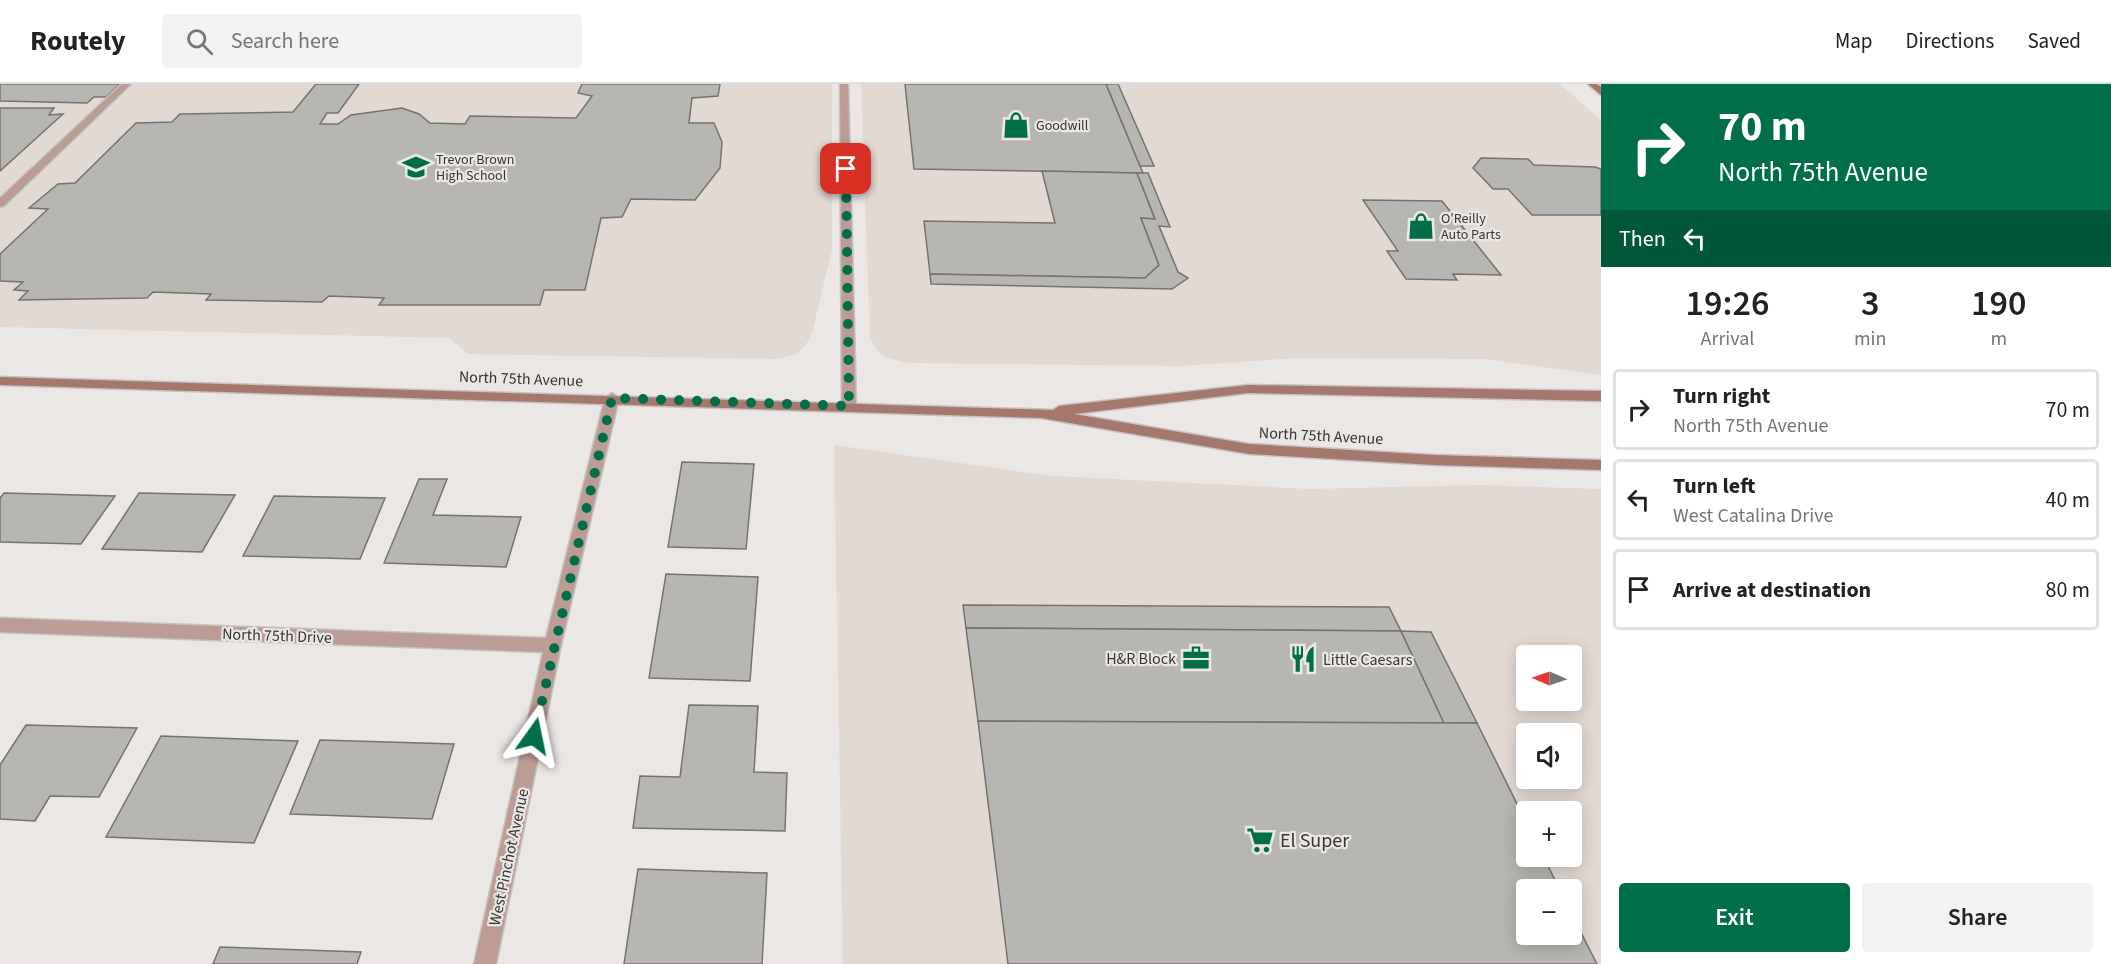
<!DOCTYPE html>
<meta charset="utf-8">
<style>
body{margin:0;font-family:"Source Sans 3",sans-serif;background:#f2f2f2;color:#222;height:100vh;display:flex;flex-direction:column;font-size:22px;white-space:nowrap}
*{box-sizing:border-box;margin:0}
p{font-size:20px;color:#767676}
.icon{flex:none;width:33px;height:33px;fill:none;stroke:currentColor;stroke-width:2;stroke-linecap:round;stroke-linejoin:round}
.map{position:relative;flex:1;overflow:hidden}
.drawer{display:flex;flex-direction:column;background:#fff;width:510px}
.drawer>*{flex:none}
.top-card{background:#006f47;color:#fff;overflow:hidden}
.needle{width:39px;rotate:272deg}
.controls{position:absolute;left:1516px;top:561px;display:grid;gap:12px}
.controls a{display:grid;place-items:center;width:66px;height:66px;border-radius:6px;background:#fff;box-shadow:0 3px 15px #0003;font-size:30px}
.pin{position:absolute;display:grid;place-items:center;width:51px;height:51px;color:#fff;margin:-26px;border-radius:12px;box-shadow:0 3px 9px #0006}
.me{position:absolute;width:66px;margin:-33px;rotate:12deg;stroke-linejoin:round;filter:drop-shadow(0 0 4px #0008)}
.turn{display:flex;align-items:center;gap:21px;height:126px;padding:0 18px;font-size:27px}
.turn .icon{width:78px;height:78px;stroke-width:2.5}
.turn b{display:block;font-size:42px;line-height:51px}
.then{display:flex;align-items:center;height:57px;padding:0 18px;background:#0003;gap:12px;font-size:22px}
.eta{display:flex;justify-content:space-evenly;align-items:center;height:102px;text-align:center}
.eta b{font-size:36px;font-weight:600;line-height:42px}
.button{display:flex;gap:12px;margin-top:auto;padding:12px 18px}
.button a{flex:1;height:69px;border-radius:6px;background:#006f47;color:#fff;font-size:24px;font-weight:600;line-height:69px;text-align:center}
.button a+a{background:#f2f2f2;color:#222}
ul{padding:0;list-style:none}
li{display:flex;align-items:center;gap:18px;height:81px;margin:0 12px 9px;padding:0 6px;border:3px solid #e0e0e0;border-radius:6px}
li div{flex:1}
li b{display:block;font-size:22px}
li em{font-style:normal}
header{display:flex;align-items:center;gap:36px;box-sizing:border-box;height:84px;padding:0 30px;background:#fff;border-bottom:2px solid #e0e0e0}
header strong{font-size:28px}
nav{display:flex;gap:33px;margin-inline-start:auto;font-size:21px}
.search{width:420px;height:54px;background:#f2f2f2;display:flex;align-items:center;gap:15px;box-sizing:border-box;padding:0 21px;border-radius:6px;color:#767676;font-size:22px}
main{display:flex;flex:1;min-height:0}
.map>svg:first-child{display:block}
.built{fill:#e3d9d3;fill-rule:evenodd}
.building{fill:#b8b6b3;stroke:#757371;stroke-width:1.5}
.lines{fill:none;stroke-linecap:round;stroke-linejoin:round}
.lane-casing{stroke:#c6c4c2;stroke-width:3}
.street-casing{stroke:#c6c4c2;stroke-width:3}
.secondary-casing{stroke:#c6c4c2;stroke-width:3}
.lane{fill:#bd9c95;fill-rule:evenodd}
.street{fill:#bd9c95;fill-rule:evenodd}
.secondary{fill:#a6776d;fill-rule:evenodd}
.route{stroke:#006f47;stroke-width:10;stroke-dasharray:0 18}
.labels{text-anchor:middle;stroke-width:4.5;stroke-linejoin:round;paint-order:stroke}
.far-poi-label{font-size:14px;fill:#373635;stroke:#eae7e5;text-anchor:start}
.street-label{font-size:16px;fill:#373635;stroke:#eae7e5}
.poi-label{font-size:16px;fill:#373635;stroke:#eae7e5;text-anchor:end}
.near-poi-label{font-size:20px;fill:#373635;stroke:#eae7e5;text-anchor:start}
</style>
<header>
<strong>Routely</strong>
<div class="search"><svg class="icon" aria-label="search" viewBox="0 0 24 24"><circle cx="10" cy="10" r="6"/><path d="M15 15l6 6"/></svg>Search here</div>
<nav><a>Map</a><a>Directions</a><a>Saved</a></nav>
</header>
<main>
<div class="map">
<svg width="1601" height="880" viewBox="0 0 1601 880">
<rect width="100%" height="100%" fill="#eae7e5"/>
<g class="built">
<path d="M 0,0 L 832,0 L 832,165 L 812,250 L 805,262 L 795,271 L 776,275 L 468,270 L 449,254 L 0,243 Z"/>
<path d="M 861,0 L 1560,0 L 1601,36 L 1601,291 L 1485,275 L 1297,274 L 1180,282 L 910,279 L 887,274 L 878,267 L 870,255 Z"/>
<path d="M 834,361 L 1052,392 L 1311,405 L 1478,401 L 1601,405 L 1601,880 L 843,880 ZM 1527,572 L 1572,572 L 1572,616 L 1527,616 ZM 1527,650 L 1572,650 L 1572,694 L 1527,694 ZM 1527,728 L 1572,728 L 1572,772 L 1527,772 ZM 1527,806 L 1572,806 L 1572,850 L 1527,850 Z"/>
</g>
<g class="building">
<path d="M 0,0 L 120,0 L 106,13 L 94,13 L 87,19 L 0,17 Z"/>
<path d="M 316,0 L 359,0 L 338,29 L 327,29 L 320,40 L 338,40 L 351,31 L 402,24 L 419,30 L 430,39 L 465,40 L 470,32 L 576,34 L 592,12 L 578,9 L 582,0 L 720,0 L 718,12 L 692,14 L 689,39 L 714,39 L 722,58 L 720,84 L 695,116 L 631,115 L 622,133 L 601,134 L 585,206 L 544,206 L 540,221 L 379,221 L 384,214 L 329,212 L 322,218 L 206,216 L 211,210 L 153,208 L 147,214 L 19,216 L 28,207 L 14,206 L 23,198 L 0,197 L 0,170 L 48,125 L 29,124 L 58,100 L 75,99 L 136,39 L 172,38 L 180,30 L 293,28 Z"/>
<path d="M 905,0 L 1106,0 L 1143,89 L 914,85 Z"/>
<path d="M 1106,0 L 1118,0 L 1154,82 L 1140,82 Z"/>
<path d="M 0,24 L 54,24 L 49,31 L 63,30 L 0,87 Z"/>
<path d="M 1481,74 L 1528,75 L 1534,81 L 1595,83 L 1601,85 L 1601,131 L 1532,131 L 1508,105 L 1493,105 L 1473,84 Z"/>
<path d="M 1042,87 L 1137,89 L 1155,135 L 1141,134 L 1159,181 L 1145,194 L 930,190 L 924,137 L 1055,139 Z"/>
<path d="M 1137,89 L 1148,89 L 1170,143 L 1159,142 L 1178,188 L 1188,194 L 1172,205 L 931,200 L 930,190 L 1145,194 L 1159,181 L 1141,134 L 1155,135 Z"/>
<path d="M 1363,116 L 1442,117 L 1501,191 L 1453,190 L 1457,196 L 1406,195 L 1387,167 L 1398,167 Z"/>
<path d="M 682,378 L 754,380 L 746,465 L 668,463 Z"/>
<path d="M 419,395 L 447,395 L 433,431 L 521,433 L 506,483 L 384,479 Z"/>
<path d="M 4,409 L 115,412 L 81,460 L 0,458 L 0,414 Z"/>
<path d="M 139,409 L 235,411 L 202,468 L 102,465 Z"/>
<path d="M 274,412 L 385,414 L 360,475 L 243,472 Z"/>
<path d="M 666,490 L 758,493 L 750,597 L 649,594 Z"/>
<path d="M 963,521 L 1389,523 L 1401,547 L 966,544 Z"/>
<path d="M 966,544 L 1401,547 L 1444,639 L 978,637 Z"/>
<path d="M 1401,547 L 1431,548 L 1477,639 L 1444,639 Z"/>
<path d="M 689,621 L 758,622 L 754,688 L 787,689 L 785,747 L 633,744 L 640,692 L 680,693 Z"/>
<path d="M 978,637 L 1477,639 L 1527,740 L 1527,772 L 1543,772 L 1560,806 L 1527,806 L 1527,850 L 1572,850 L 1572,831 L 1597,880 L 1008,880 Z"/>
<path d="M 26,641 L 137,644 L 99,713 L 50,712 L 35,737 L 0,735 L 0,681 Z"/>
<path d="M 161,652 L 298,657 L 254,759 L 106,753 Z"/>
<path d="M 320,656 L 454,660 L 432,735 L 290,730 Z"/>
<path d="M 638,785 L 767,789 L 762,880 L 624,880 Z"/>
<path d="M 220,863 L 361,868 L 357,880 L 213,880 Z"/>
</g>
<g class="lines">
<defs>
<path id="lane" d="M 122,0 L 131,0 L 4,122 L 0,123 L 0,114 Z"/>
<g id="street">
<path d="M 840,0 L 848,0 L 856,322 L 849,327 L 842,322 Z"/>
<path d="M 612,309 L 619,314 L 561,561 L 496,880 L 474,880 L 543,568 L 0,548 L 0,534 L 546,554 L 605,314 Z"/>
</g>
<g id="secondary">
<path d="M 1588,0 L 1597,0 L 1601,3 L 1601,11 Z"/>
<path d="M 0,293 L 1053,326 L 1059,322 L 1248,301 L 1601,307 L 1601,317 L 1248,309 L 1074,330 L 1249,360 L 1434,371 L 1601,376 L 1601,386 L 1434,381 L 1249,370 L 1041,334 L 0,301 Z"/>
</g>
</defs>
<use href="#lane" class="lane-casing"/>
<use href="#street" class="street-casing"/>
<use href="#secondary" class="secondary-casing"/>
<use href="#lane" class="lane"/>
<use href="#street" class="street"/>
<use href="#secondary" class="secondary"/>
</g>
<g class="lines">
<path class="route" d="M 534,652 L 612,314 L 849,322 L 846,85"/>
</g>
<defs>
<symbol id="shop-bare" viewBox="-9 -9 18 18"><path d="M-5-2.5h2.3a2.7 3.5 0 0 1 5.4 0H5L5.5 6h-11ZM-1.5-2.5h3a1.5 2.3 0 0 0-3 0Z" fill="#006f47" stroke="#eae7e5" stroke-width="2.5" paint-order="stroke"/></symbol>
<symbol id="school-bare" viewBox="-9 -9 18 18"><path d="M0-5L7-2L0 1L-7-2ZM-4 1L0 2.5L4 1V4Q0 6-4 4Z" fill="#006f47" stroke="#eae7e5" stroke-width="2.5" paint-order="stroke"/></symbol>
<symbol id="office-bare" viewBox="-9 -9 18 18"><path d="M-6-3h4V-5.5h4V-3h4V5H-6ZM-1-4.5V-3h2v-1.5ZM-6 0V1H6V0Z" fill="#006f47" stroke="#eae7e5" stroke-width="2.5" paint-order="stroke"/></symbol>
<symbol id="restaurant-bare" viewBox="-9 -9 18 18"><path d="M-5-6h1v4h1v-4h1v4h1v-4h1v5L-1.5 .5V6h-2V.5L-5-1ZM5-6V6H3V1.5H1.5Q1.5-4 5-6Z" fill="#006f47" stroke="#eae7e5" stroke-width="2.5" paint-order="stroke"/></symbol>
<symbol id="supermarket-bare" viewBox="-9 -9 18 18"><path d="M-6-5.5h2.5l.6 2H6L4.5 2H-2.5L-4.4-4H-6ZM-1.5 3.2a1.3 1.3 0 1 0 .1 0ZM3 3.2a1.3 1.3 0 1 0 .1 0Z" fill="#006f47" stroke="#eae7e5" stroke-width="2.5" paint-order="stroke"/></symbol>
</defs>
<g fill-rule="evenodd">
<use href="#shop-bare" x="997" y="22" width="38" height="38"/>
<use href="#school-bare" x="397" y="64" width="38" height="38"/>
<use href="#shop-bare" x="1402" y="123" width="38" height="38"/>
<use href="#office-bare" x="1177" y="555" width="38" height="38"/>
<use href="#restaurant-bare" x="1284" y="556" width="38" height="38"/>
<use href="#supermarket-bare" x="1241" y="737" width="38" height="38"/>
</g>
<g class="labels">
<g class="far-poi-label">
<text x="1036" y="46">Goodwill</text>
<text x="436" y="80">Trevor Brown<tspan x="436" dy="16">High School</tspan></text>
<text x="1441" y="139">O'Reilly<tspan x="1441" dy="16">Auto Parts</tspan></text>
</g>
<g class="street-label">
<text transform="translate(521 294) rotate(2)" y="6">North 75th Avenue</text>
<text transform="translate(1321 351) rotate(3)" y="6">North 75th Avenue</text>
<text transform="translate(277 551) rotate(2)" y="6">North 75th Drive</text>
<text transform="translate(508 773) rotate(-78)" y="6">West Pinchot Avenue</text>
</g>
<g class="poi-label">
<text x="1176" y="580">H&amp;R Block</text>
<text x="1323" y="581" text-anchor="start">Little Caesars</text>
</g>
<g class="near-poi-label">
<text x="1280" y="763">El Super</text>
</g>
</g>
</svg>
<div class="controls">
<a><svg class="needle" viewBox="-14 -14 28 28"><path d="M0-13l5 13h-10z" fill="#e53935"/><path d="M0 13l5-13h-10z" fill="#767676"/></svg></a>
<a><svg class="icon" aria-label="sound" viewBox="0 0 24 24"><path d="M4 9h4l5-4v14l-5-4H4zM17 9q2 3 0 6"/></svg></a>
<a>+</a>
<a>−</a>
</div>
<div class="pin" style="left:846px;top:85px;background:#d93025"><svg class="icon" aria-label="arrive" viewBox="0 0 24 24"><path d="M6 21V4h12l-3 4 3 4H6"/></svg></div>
<svg class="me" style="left:534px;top:652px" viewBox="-20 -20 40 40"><path d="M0-17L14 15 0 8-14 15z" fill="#006f47" stroke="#fff" stroke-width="4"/></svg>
</div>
<section class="drawer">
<div class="top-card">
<div class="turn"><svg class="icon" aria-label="right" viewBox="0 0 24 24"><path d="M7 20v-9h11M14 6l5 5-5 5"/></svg><div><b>70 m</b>North 75th Avenue</div></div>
<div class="then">Then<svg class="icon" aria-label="left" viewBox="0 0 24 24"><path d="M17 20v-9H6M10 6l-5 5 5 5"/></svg></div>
</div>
<div class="eta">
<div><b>19:26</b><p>Arrival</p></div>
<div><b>3</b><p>min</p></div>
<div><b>190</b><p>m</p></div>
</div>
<ul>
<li><svg class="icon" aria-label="right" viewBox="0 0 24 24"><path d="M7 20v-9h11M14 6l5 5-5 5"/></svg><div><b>Turn right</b><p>North 75th Avenue</p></div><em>70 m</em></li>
<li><svg class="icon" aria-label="left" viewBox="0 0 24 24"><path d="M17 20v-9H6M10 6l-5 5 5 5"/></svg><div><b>Turn left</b><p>West Catalina Drive</p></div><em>40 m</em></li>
<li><svg class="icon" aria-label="arrive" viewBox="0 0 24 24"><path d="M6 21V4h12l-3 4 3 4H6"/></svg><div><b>Arrive at destination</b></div><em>80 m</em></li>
</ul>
<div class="button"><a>Exit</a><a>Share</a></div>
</section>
</main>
